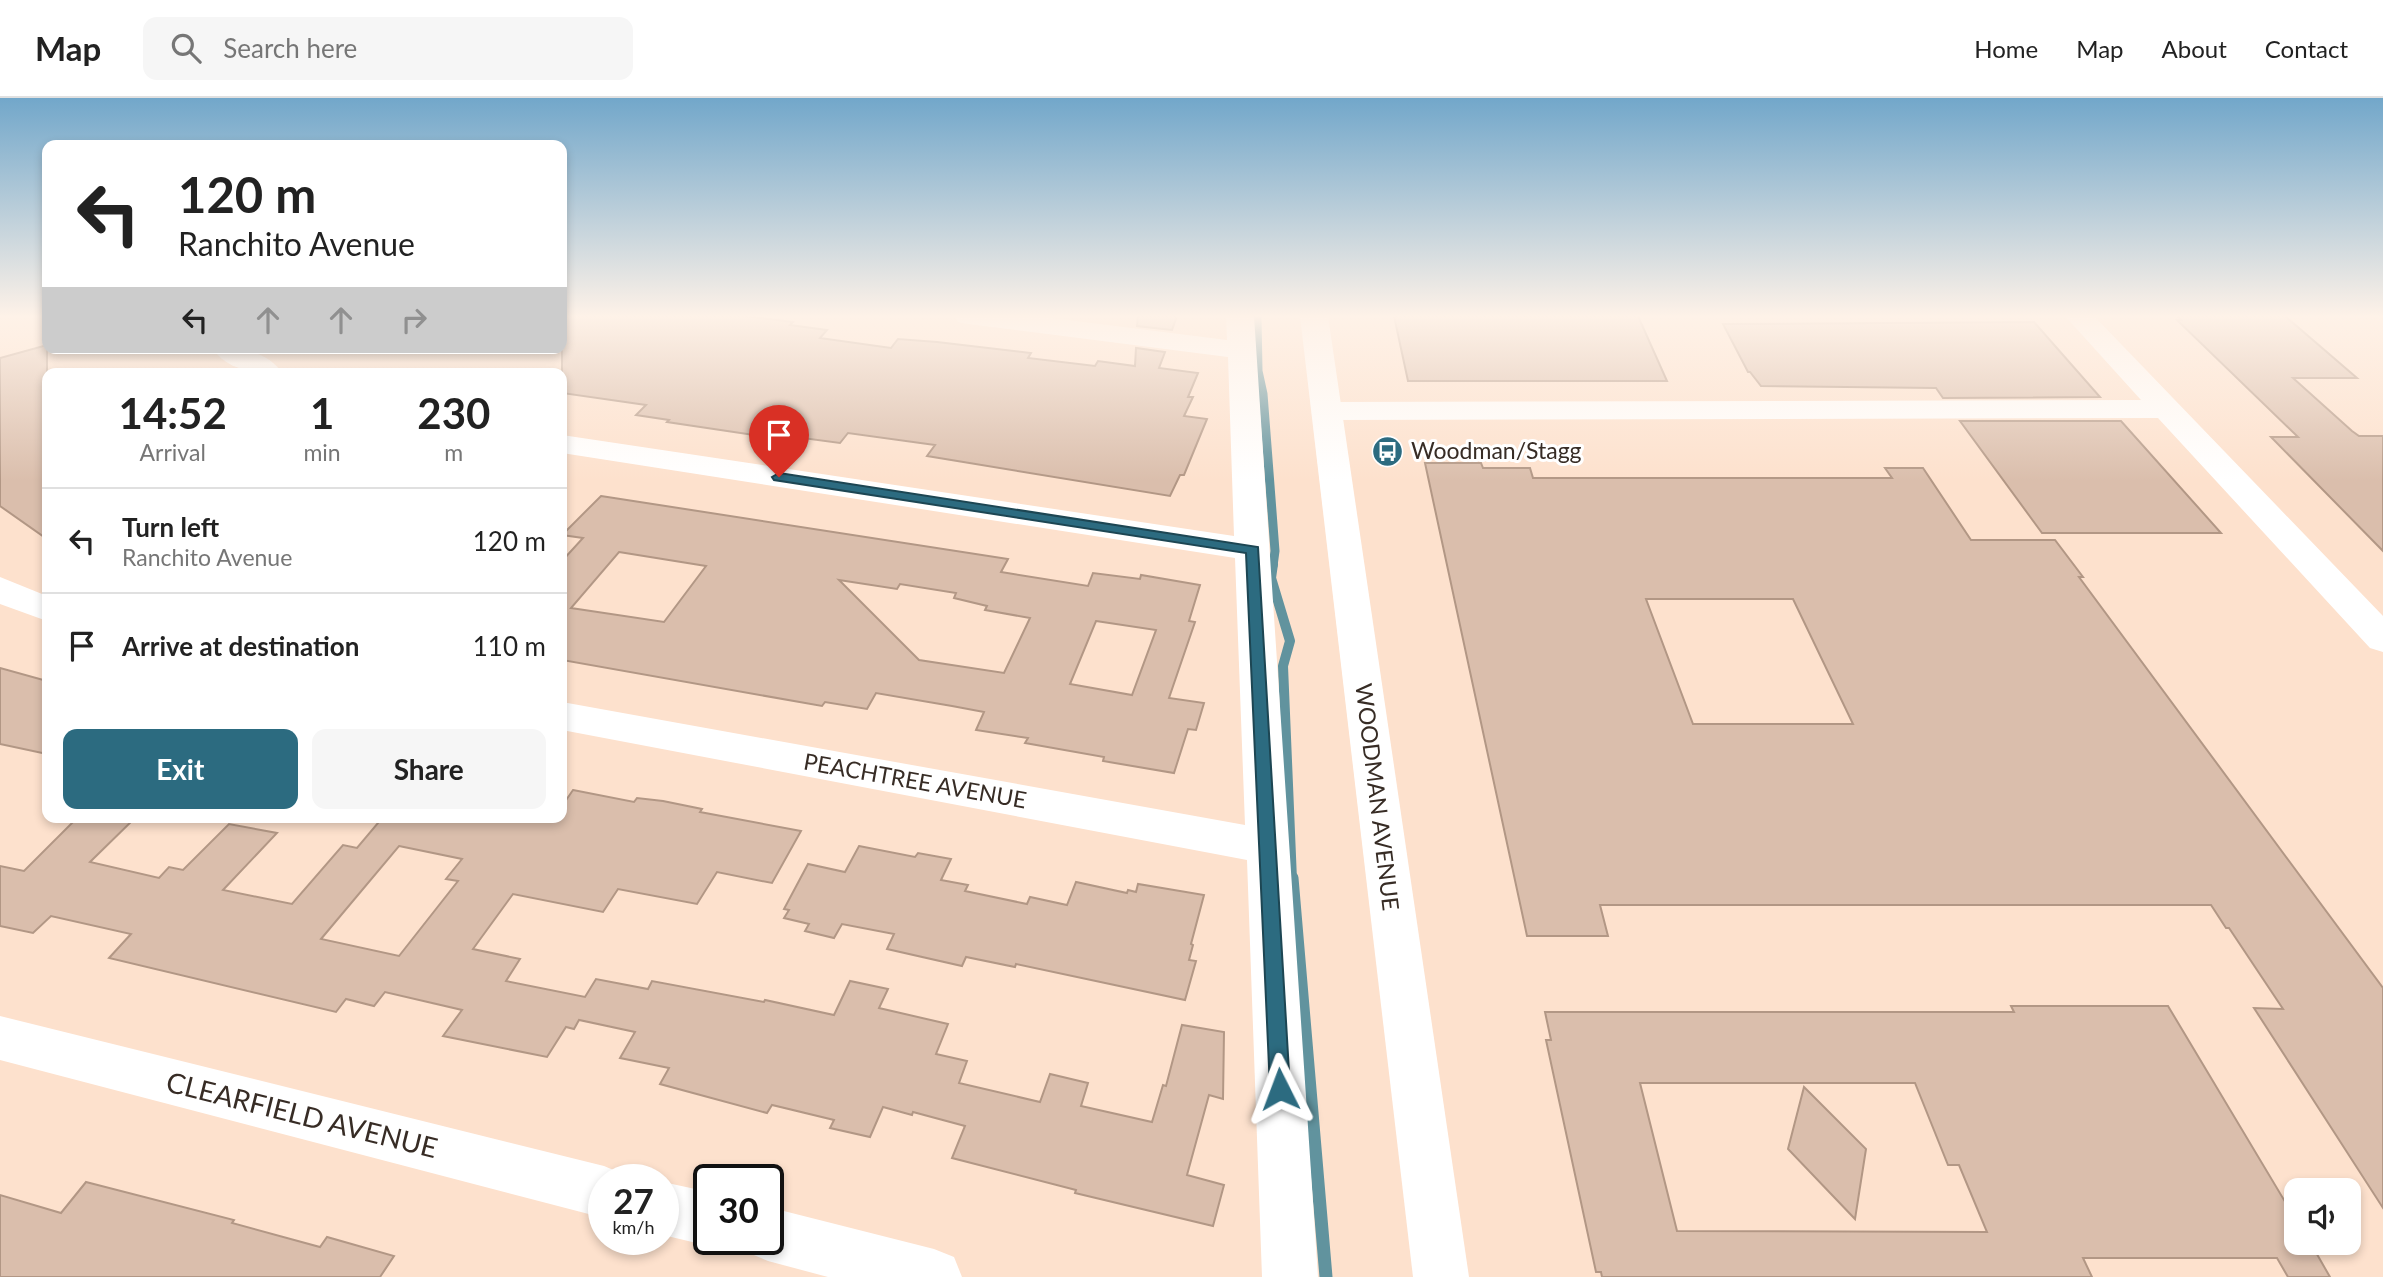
<!DOCTYPE html>
<style>
body{margin:0;font-family:Lato,sans-serif;background:#f6f6f6;color:#222;height:100vh;display:flex;flex-direction:column;font-size:26px;white-space:nowrap}
*{box-sizing:border-box;margin:0}
p{font-size:23px;color:#767676}
.icon{flex:none;width:38px;height:38px;fill:none;stroke:currentColor;stroke-width:2;stroke-linecap:round;stroke-linejoin:round}
.map{position:relative;flex:1;overflow:hidden}
.side{position:absolute;left:42px;top:270px;width:525px;height:455px;display:flex;flex-direction:column;background:#fff;border-radius:14px;box-shadow:0 4px 10px #0003}
.side>*{flex:none}
.banner{position:absolute;left:42px;top:42px;width:525px;height:214px;border-radius:14px;box-shadow:0 4px 10px #0003;background:#fff;color:#222;overflow:hidden}
.fabs{position:absolute;left:2284px;top:1080px;display:grid;gap:14px}
.fabs a{display:grid;place-items:center;width:77px;height:77px;border-radius:14px;background:#fff;box-shadow:0 4px 10px #0003;font-size:35px}
.speed{position:absolute;left:588px;top:1066px;display:flex;gap:14px;font-size:35px;font-weight:700;text-align:center}
.speed>*{display:grid;place-content:center;width:91px;height:91px;border-radius:50%;background:#fff;box-shadow:0 4px 10px #0003;line-height:1}
.speed small{font-size:18px;font-weight:400}
.speed .limit{border:4px solid #111;border-radius:10px;background:#fff;color:#111}
.pin{position:absolute;display:grid;place-items:center;width:60px;height:60px;color:#fff;margin:-72px -30px;border-radius:50% 50% 50% 0;rotate:-45deg;box-shadow:0 0 7px #0007}
.pin .icon{rotate:45deg}
.me{position:absolute;width:77px;margin:-38px;rotate:357deg;stroke-linejoin:round;filter:drop-shadow(0 0 5px #0008)}
.turn{display:flex;align-items:center;gap:24px;height:147px;padding:0 21px;font-size:32px}
.turn .icon{width:91px;height:91px;stroke-width:2.5}
.turn b{display:block;font-size:49px;line-height:60px}
.lanes{display:flex;align-items:center;height:66px;padding:0 21px;background:#0003;justify-content:center;gap:35px;direction:ltr}
.lanes .off{opacity:.35}
.eta{display:flex;justify-content:space-evenly;align-items:center;height:119px;text-align:center}
.eta b{font-size:42px;font-weight:700;line-height:49px}
.cta{display:flex;gap:14px;margin-top:auto;padding:14px 21px}
.cta a{flex:1;height:80px;border-radius:14px;background:#2c6b80;color:#fff;font-size:28px;font-weight:700;line-height:80px;text-align:center}
.cta a+a{background:#f6f6f6;color:#222}
ul{padding:0;list-style:none}
li{display:flex;align-items:center;gap:21px;height:105px;padding:0 21px;border-top:2px solid #e0e0e0}
li div{flex:1}
li b{display:block;font-size:26px}
li em{font-style:normal}
header{display:flex;align-items:center;gap:42px;box-sizing:border-box;height:98px;padding:0 35px;background:#fff;border-bottom:2px solid #e0e0e0}
header strong{font-size:33px}
nav{display:flex;gap:38px;margin-inline-start:auto;font-size:24px}
.search{width:490px;height:63px;background:#f6f6f6;display:flex;align-items:center;gap:18px;box-sizing:border-box;padding:0 24px;border-radius:14px;color:#767676;font-size:26px}
.map>svg:first-child{display:block}
.lines{fill:none;stroke-linecap:round;stroke-linejoin:round}
.stream-far2{stroke:#61939e;stroke-width:9}
.stream-far1{stroke:#61939e;stroke-width:10}
.stream{stroke:#61939e;stroke-width:13}
.building{fill:#dabeac;stroke:#b29785;stroke-width:2;fill-rule:evenodd}
.minor{fill:#fff;fill-rule:evenodd}
.major{fill:#fff;fill-rule:evenodd}
.route{fill:#2c6b80;stroke:#1d4653;stroke-width:2}
.labels{text-anchor:middle;stroke-width:6;stroke-linejoin:round;paint-order:stroke}
.poi-label{font-size:23px;fill:#372c25;stroke:#fff;text-anchor:start}
.street-label{font-size:23px;fill:#372c25;stroke:#fff}
.near-street-label{font-size:28px;fill:#372c25;stroke:#fff}
</style>
<header>
<strong>Map</strong>
<div class="search"><svg class="icon" aria-label="search" viewBox="0 0 24 24"><circle cx="10" cy="10" r="6"/><path d="M15 15l6 6"/></svg>Search here</div>
<nav><a>Home</a><a>Map</a><a>About</a><a>Contact</a></nav>
</header>
<div class="map">
<svg width="2383" height="1179" viewBox="0 0 2383 1179">
<rect width="100%" height="100%" fill="#fde1cd"/>
<g class="lines">
<path class="stream-far2" d="M 1257,218 L 1258,273 L 1263,296 L 1275,453 L 1273,468"/>
<path class="stream-far1" d="M 1273,466 L 1271,480 L 1290,543 L 1283,568 L 1292,782"/>
<path class="stream" d="M 1292,780 L 1326,1179"/>
</g>
<g class="building">
<path d="M 562,218 L 745,218 L 793,224 L 790,227 L 827,232 L 820,240 L 891,250 L 898,241 L 937,244 L 1031,255 L 1028,260 L 1095,268 L 1098,263 L 1135,268 L 1136,250 L 1165,254 L 1159,270 L 1198,275 L 1188,299 L 1193,299 L 1184,318 L 1207,321 L 1184,377 L 1180,377 L 1170,398 L 927,358 L 935,347 L 848,335 L 840,345 L 803,340 L 800,344 L 667,324 L 669,322 L 636,317 L 646,307 L 562,295 Z"/>
<path d="M 1138,218 L 1177,218 L 1172,232 L 1137,228 Z"/>
<path d="M 1394,218 L 1638,218 L 1667,283 L 1408,283 Z"/>
<path d="M 2177,218 L 2285,218 L 2357,280 L 2293,280 L 2352,333 L 2359,338 L 2383,338 L 2383,453 L 2271,339 L 2298,339 L 2177,222 L 2181,222 Z"/>
<path d="M 2034,224 L 2100,299 L 1943,300 L 1936,290 L 1761,288 L 1750,274 L 1748,274 L 1723,226 Z"/>
<path d="M 47,247 L 47,441 L 0,408 L 0,260 Z"/>
<path d="M 1960,323 L 2121,323 L 2221,435 L 2042,435 Z"/>
<path d="M 1425,365 L 1481,365 L 1483,370 L 1530,370 L 1533,380 L 1892,380 L 1885,370 L 1923,370 L 1971,442 L 2055,442 L 2083,479 L 2079,479 L 2383,890 L 2383,1110 L 2254,910 L 2283,911 L 2229,830 L 2226,830 L 2211,807 L 1600,807 L 1608,838 L 1527,838 ZM 1646,501 L 1793,501 L 1853,626 L 1693,626 Z"/>
<path d="M 601,398 L 1008,461 L 1001,474 L 1088,488 L 1093,475 L 1140,481 L 1141,477 L 1200,487 L 1189,523 L 1195,524 L 1169,600 L 1204,605 L 1196,632 L 1188,631 L 1174,675 L 1103,663 L 1104,659 L 1025,645 L 1028,640 L 976,632 L 984,614 L 952,608 L 876,595 L 867,611 L 825,604 L 822,608 L 562,562 L 562,463 L 583,440 L 562,437 ZM 619,454 L 706,468 L 664,524 L 571,510 ZM 839,482 L 897,491 L 900,486 L 956,495 L 954,500 L 987,508 L 985,512 L 1030,520 L 1004,575 L 919,562 ZM 1096,523 L 1156,532 L 1132,597 L 1070,586 Z"/>
<path d="M 0,570 L 47,583 L 47,656 L 0,646 Z"/>
<path d="M 573,692 L 634,704 L 637,700 L 663,703 L 702,711 L 700,714 L 801,733 L 772,785 L 717,774 L 697,806 L 618,791 L 603,814 L 513,796 L 473,851 L 520,861 L 506,883 L 585,899 L 596,881 L 648,891 L 652,883 L 764,904 L 765,902 L 834,917 L 850,883 L 888,891 L 879,910 L 948,926 L 936,956 L 967,963 L 959,985 L 1040,1004 L 1050,976 L 1088,985 L 1081,1008 L 1152,1024 L 1163,987 L 1166,988 L 1182,927 L 1224,934 L 1223,1001 L 1209,997 L 1187,1077 L 1224,1087 L 1213,1128 L 1075,1095 L 1076,1092 L 952,1060 L 965,1028 L 913,1014 L 912,1017 L 883,1009 L 870,1039 L 830,1030 L 834,1022 L 772,1007 L 767,1015 L 660,986 L 669,970 L 620,960 L 635,934 L 579,922 L 574,931 L 566,929 L 547,959 L 443,938 L 462,912 L 385,894 L 374,908 L 346,901 L 336,914 L 109,860 L 131,836 L 51,818 L 33,835 L 0,828 L 0,768 L 24,773 L 78,719 L 136,719 L 90,764 L 159,780 L 169,769 L 183,772 L 229,726 L 277,735 L 223,792 L 292,806 L 343,747 L 357,750 L 383,719 L 562,719 L 562,708 ZM 399,748 L 462,761 L 446,781 L 458,783 L 399,858 L 321,841 Z"/>
<path d="M 859,748 L 915,759 L 918,755 L 951,761 L 941,782 L 968,787 L 965,793 L 1027,806 L 1030,799 L 1067,807 L 1076,784 L 1127,795 L 1128,792 L 1136,794 L 1138,786 L 1204,797 L 1191,846 L 1193,847 L 1189,862 L 1196,863 L 1185,902 L 1016,866 L 1015,869 L 966,859 L 962,868 L 887,851 L 894,836 L 842,826 L 834,840 L 805,833 L 809,826 L 784,820 L 789,812 L 784,811 L 808,766 L 845,774 Z"/>
<path d="M 2011,908 L 2168,908 L 2296,1122 L 2296,1144 L 2310,1144 L 2330,1179 L 2288,1179 L 2277,1160 L 2083,1160 L 2092,1179 L 1602,1179 L 1601,1174 L 1596,1174 L 1546,942 L 1551,942 L 1545,914 L 2014,914 ZM 1640,985 L 1915,985 L 1948,1067 L 1959,1067 L 1987,1134 L 1677,1133 Z"/>
<path d="M 1804,989 L 1866,1051 L 1855,1121 L 1788,1051 Z"/>
<path d="M 86,1084 L 234,1122 L 232,1125 L 320,1149 L 327,1139 L 394,1158 L 380,1179 L 0,1179 L 0,1097 L 61,1115 Z"/>
</g>
<g class="lines">
<g class="minor">
<path d="M 954,218 L 1036,218 L 1227,242 L 1226,218 L 1254,218 L 1318,1179 L 1262,1179 L 1247,762 L 562,632 L 562,604 L 1245,727 L 1235,460 L 562,355 L 562,337 L 1234,438 L 1228,259 L 968,226 L 958,224 Z"/>
<path d="M 2065,218 L 2094,218 L 2383,518 L 2383,554 L 2370,550 L 2158,320 L 1327,322 L 1316,319 L 1312,313 L 1316,307 L 1327,304 L 2141,302 Z"/>
<path d="M 212,250 C 237,250 266,251 282,275 C 256,275 229,274 212,250 Z"/>
<path d="M 0,479 L 47,498 L 47,523 L 0,506 Z"/>
<path d="M 0,918 L 604,1068 L 623,1076 L 625,1082 L 604,1082 L 604,1120 L 0,962 Z"/>
<path d="M 663,1084 L 709,1094 L 709,1141 L 726,1141 L 709,1148 L 663,1137 Z"/>
<path d="M 768,1109 L 934,1151 L 954,1159 L 962,1179 L 828,1179 L 768,1163 L 749,1155 L 743,1141 L 768,1141 Z"/>
</g>
<path class="major" d="M 1300,218 L 1328,218 L 1469,1179 L 1413,1179 Z"/>
</g>
<linearGradient id="sky" x2="0" y2="1"><stop stop-color="#72a7ca"/><stop offset="0.57" stop-color="#fef2e8"/><stop offset="1" stop-color="#fef2e8" stop-opacity="0"/></linearGradient>
<rect width="2383" height="383" fill="url(#sky)"/>
<path class="route" d="M 779,375 L 1258,449 L 1290,991 L 1287,998 L 1280,1001 L 1273,998 L 1270,991 L 1246,455 L 774,382 L 772,379 Z"/>
<defs>
<symbol id="bus-disc" viewBox="-11 -11 22 22"><circle r="9.5" fill="#2c6b80" stroke="#fff"/><path d="M-5-6H5V4H4V6H2V4H-2V6H-4V4H-5ZM-3.5-4V0h7V-4ZM-3.5 1.2v1.5H-2V1.2ZM2 1.2v1.5H3.5V1.2Z" fill="#fff"/></symbol>
</defs>
<g fill-rule="evenodd">
<use href="#bus-disc" x="1370" y="336" width="35" height="35"/>
</g>
<g class="labels">
<g class="poi-label">
<text x="1411" y="361">Woodman/Stagg</text>
</g>
<g class="street-label">
<text transform="translate(915 683) rotate(10)" y="8">PEACHTREE AVENUE</text>
<text transform="translate(1377 699) rotate(83)" y="8">WOODMAN AVENUE</text>
</g>
<g class="near-street-label">
<text transform="translate(302 1017) rotate(14)" y="10">CLEARFIELD AVENUE</text>
</g>
</g>
</svg>
<div class="fabs">
<a><svg class="icon" aria-label="sound" viewBox="0 0 24 24"><path d="M4 9h4l5-4v14l-5-4H4zM17 9q2 3 0 6"/></svg></a>
</div>
<div class="speed"><div>27<small>km/h</small></div><div class="limit">30</div></div>
<div class="pin" style="left:779px;top:379px;background:#d93025"><svg class="icon" aria-label="arrive" viewBox="0 0 24 24"><path d="M6 21V4h12l-3 4 3 4H6"/></svg></div>
<svg class="me" style="left:1280px;top:991px" viewBox="-20 -20 40 40"><path d="M0-17L14 15 0 8-14 15z" fill="#2c6b80" stroke="#fff" stroke-width="4"/></svg>
<div class="banner">
<div class="turn"><svg class="icon" aria-label="left" viewBox="0 0 24 24"><path d="M17 20v-9H6M10 6l-5 5 5 5"/></svg><div><b>120 m</b>Ranchito Avenue</div></div>
<div class="lanes"><svg class="icon" aria-label="left" viewBox="0 0 24 24"><path d="M17 20v-9H6M10 6l-5 5 5 5"/></svg><svg class="icon off" aria-label="ahead" viewBox="0 0 24 24"><path d="M12 20V5M6 11l6-6 6 6"/></svg><svg class="icon off" aria-label="ahead" viewBox="0 0 24 24"><path d="M12 20V5M6 11l6-6 6 6"/></svg><svg class="icon off" aria-label="right" viewBox="0 0 24 24"><path d="M7 20v-9h11M14 6l5 5-5 5"/></svg></div>
</div>
<section class="side">
<div class="eta">
<div><b>14:52</b><p>Arrival</p></div>
<div><b>1</b><p>min</p></div>
<div><b>230</b><p>m</p></div>
</div>
<ul>
<li><svg class="icon" aria-label="left" viewBox="0 0 24 24"><path d="M17 20v-9H6M10 6l-5 5 5 5"/></svg><div><b>Turn left</b><p>Ranchito Avenue</p></div><em>120 m</em></li>
<li><svg class="icon" aria-label="arrive" viewBox="0 0 24 24"><path d="M6 21V4h12l-3 4 3 4H6"/></svg><div><b>Arrive at destination</b></div><em>110 m</em></li>
</ul>
<div class="cta"><a>Exit</a><a>Share</a></div>
</section>
</div>
